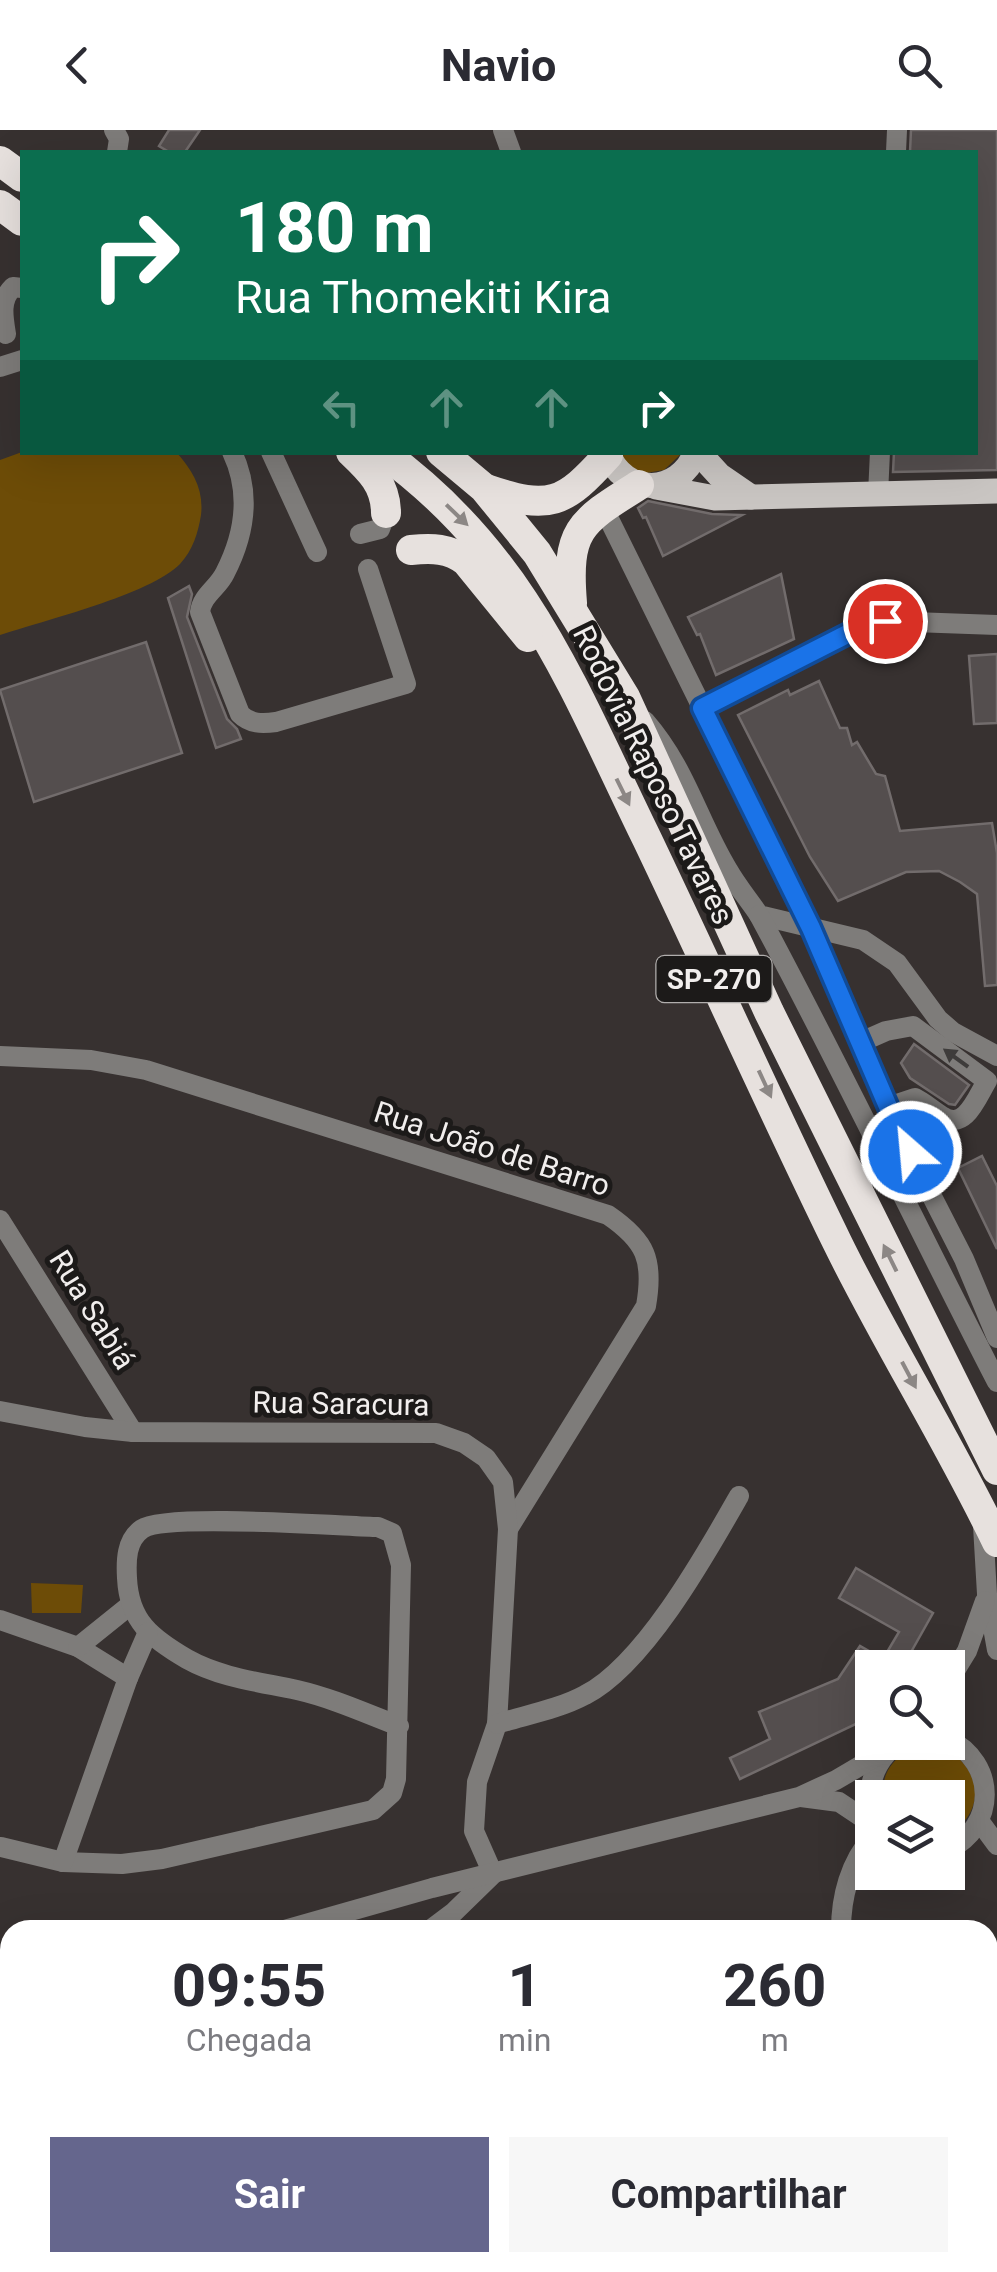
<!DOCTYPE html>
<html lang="pt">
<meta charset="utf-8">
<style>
body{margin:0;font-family:Roboto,sans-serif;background:#f7f7f7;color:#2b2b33;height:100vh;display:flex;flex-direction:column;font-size:38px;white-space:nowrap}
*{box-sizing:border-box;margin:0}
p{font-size:32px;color:#7c7c81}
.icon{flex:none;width:55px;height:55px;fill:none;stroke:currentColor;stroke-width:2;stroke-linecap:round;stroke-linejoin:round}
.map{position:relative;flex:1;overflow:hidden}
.side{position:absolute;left:0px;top:1790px;width:998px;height:352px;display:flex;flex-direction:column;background:#fff;border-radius:30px 30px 0 0;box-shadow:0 10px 40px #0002}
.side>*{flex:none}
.guide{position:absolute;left:20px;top:20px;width:958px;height:305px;border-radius:0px;box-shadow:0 10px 40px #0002;background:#0b6e4f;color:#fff;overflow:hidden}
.buttons{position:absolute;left:855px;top:1520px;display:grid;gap:20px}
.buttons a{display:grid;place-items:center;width:110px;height:110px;border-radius:0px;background:#fff;box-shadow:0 10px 40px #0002;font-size:50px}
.pin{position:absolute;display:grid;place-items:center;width:85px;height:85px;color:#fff;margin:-42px;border:5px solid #fff;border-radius:50%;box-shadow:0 2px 10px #0007}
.me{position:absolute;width:110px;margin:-55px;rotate:333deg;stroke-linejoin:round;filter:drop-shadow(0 0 8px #0008)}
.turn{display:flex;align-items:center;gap:35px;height:210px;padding:0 50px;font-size:45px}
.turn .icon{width:130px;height:130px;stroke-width:2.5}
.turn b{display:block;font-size:70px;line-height:85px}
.lanes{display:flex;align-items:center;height:95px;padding:0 50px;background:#0003;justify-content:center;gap:50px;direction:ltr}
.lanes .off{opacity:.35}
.eta{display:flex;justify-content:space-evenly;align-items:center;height:170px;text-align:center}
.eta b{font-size:60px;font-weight:700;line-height:70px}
.button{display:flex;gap:20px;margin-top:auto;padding:20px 50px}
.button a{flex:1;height:115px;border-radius:0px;background:#65668d;color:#fff;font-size:40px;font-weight:700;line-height:115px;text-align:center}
.button a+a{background:#f7f7f7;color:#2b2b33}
header{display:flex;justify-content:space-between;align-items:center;height:130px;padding:0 50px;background:#fff;font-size:45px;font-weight:700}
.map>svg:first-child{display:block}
.green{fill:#6d4c07}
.building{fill:#544e4e;stroke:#726c6c;stroke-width:2.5}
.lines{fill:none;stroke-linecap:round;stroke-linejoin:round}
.minor{stroke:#7e7c7a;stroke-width:20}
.major{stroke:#c9c5c2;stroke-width:25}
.highway{stroke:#e7e1de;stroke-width:30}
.oneway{fill:#8c8785}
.oneway2{fill:#3e3c3b}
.route-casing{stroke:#114b97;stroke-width:25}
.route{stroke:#1a73e8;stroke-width:18}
.labels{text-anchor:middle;stroke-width:10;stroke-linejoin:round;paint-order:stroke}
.shield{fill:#1c1a19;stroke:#b1aead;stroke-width:2.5}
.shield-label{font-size:28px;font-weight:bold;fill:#f1eeed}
.street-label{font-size:30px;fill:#f1eeed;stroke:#1c1a19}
</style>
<header><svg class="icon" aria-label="back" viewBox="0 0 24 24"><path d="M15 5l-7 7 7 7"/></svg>Navio<svg class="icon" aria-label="search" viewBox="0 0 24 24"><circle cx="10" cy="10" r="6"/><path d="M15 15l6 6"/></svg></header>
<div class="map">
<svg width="997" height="2142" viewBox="0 0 997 2142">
<rect width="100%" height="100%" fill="#373130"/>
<g class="green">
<path d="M 22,322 L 177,323 C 193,341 204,360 201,385 C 198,403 193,420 180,434 C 151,464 43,491 0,505 L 0,330 Z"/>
<path d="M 615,323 L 682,323 L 664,340 L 640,344 Z"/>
<path d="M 31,1453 L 83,1455 L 81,1483 L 32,1483 Z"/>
<path d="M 922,1615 C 974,1616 997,1677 948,1704 L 948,1668 L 883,1667 C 881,1640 897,1623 922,1615 Z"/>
</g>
<g class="building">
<path d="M 169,0 L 200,0 L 185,22 L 169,22 L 159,16 Z"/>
<path d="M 911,0 L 997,0 L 997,340 L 893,342 L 894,322 L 975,322 L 975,22 L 910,22 Z"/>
<path d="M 648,371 L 712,384 L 742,385 L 663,426 L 646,387 L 643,388 L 638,378 Z"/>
<path d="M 781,444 L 794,509 L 716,545 L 700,504 L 697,505 L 688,487 Z"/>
<path d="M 189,456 L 192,464 L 187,487 L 227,589 L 237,599 L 241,609 L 216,618 L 168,468 Z"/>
<path d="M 146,512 L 182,623 L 34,672 L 0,560 Z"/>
<path d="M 997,524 L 997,593 L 974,594 L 969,526 Z"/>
<path d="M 819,551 L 840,598 L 847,598 L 852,615 L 857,612 L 876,644 L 885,646 L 900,701 L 992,693 L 997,723 L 997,855 L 985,856 L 977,764 L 960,752 L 939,741 L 906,742 L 838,771 L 810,727 L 738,585 L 788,560 L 790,565 Z"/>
<path d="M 914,914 L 969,955 L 955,975 L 949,974 L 910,948 L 901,933 Z"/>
<path d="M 982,1026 L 997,1056 L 997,1119 L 958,1038 Z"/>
<path d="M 856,1438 L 933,1483 L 902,1538 L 872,1538 L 872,1580 L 858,1593 L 740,1649 L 730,1628 L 770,1609 L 759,1582 L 838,1549 L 860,1516 L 883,1529 L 899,1502 L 839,1468 Z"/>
</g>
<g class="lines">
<g class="minor">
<path d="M 114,0 L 119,9 L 117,22"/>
<path d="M 503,0 L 511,22"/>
<path d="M 896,22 L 897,0"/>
<path d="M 6,204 C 3,186 0,170 13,157 L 22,158"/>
<path d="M 0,237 L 22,230"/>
<path d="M 232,322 C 251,362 245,404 225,443 C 218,458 202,465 200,482 L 240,584 C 250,594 262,594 276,592 L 406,554 L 368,439"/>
<path d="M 271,322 L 317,422"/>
<path d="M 878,364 L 880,322"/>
<path d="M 603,377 L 811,798 L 899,1002 L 964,1129 L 997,1208"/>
<path d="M 360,404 L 380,399 L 386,383"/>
<path d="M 702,578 L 863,497 L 885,491 L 997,495"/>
<path d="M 645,591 C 686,638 698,691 728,740 C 737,756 749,770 759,785 L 863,810 L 897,833 L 938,889 L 953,902 L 997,926"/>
<path d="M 759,785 C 842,939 917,1097 997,1252"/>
<path d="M 861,912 L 886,901 L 913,896 L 987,951 C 977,967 965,1002 942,986 C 932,980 925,973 915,968 L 888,977"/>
<path d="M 0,926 L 91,930 L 146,940 L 608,1085 C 646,1111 654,1130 646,1176 L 508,1399"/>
<path d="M 0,1090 L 133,1302"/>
<path d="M 0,1281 L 85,1297 L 133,1302 L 436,1303 L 464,1313 L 486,1328 L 503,1352 L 508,1399 L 497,1594 L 477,1652 L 474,1701 L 493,1744 L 454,1782 L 430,1800"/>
<path d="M 983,1396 L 987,1464 L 997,1520"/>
<path d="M 0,1490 L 78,1517 L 128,1548"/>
<path d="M 78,1517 L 129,1476"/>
<path d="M 948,1552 L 967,1521 L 985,1471"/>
<path d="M 497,1594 C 526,1585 559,1579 585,1565 C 644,1535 706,1424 739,1366"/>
<path d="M 948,1609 C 997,1633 997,1696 948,1720"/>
<path d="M 801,1667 L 839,1672 L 872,1694"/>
<path d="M 872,1684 C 868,1660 871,1641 887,1623"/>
<path d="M 980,1692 L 997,1715"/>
<path d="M 1,1717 L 63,1732 L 122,1734 L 162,1729 L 373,1680 L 392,1663 L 396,1649 L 401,1435 L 392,1403 L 378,1397 C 340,1396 165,1383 142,1399 C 126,1410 126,1431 127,1448 C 129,1491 151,1508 187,1529 C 221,1548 260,1552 297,1560 C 332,1568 365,1583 399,1596"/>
<path d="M 63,1732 L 128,1548 L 148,1502"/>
<path d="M 284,1800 L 432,1758 L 799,1667 L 836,1650 L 897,1614"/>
<path d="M 841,1800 C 841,1767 850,1732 872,1708"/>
<path d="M 0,1839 L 10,1841"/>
<path d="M 0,1967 L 10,1969"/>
<path d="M 0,2025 L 10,2020"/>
<path d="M 551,2142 L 571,2132"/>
<path d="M 727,2142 L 728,2132"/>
<path d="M 945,2142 L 946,2132"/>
</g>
<g class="major">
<path d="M 607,322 C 624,367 679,366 696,322"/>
<path d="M 698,322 L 719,345 L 751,367"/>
<path d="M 656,357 L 715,368 L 997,361"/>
</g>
<g class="highway">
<path d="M 0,31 L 22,47"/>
<path d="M 0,75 L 22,91"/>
<path d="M 351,322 C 370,340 386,355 386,383"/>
<path d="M 382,322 C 525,425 573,558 647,709 C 711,843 772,979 837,1112 C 887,1214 948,1310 997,1412"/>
<path d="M 441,322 L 484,358 L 537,423 L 625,567 L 769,882 L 997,1340"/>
<path d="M 486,359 C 550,381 564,374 608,325"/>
<path d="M 411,420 C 432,418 449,418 466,431 L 528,507"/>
<path d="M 572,473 C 566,399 580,392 639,355"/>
</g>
</g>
<defs><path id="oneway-solid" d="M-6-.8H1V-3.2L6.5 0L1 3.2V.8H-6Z" transform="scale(2.5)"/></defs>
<g class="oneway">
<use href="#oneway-solid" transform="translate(457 385) rotate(44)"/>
<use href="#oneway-solid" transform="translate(623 662) rotate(64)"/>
<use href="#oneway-solid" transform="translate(765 954) rotate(65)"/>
<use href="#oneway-solid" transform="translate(890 1128) rotate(-116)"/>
<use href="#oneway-solid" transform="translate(909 1245) rotate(62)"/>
</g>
<use class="oneway2" href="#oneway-solid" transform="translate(956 928) rotate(-144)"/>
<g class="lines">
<defs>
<path id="route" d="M 885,491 L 863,496 L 702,578 L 811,798 L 899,1002 L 911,1022"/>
</defs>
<use href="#route" class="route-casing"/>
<use href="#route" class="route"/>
</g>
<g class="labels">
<rect class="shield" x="656.5" y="826" width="115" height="46" rx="8"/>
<g class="shield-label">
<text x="714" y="859">SP-270</text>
</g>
<g class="street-label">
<text transform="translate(653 645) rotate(64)" y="10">Rodovia Raposo Tavares</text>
<text transform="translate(492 1019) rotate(18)" y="10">Rua João de Barro</text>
<text transform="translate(92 1180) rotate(58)" y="10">Rua Sabiá</text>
<text transform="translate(341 1274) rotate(1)" y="10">Rua Saracura</text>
</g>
</g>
</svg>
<div class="buttons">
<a><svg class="icon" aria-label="search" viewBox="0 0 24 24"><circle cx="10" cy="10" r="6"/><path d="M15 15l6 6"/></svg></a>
<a><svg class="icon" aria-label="layers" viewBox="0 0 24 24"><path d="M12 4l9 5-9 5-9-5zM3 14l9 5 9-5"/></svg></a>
</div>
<div class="pin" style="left:885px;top:491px;background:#d93025"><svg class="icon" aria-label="arrive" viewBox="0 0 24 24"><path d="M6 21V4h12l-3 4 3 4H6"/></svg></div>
<svg class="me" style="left:911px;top:1022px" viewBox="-20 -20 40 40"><circle r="17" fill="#1a73e8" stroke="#fff" stroke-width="3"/><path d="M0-11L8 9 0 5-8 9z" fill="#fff"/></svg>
<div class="guide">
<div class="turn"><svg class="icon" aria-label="right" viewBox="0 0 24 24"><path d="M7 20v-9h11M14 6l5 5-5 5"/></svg><div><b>180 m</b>Rua Thomekiti Kira</div></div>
<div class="lanes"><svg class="icon off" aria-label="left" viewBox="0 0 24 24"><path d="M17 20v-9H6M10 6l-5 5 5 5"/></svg><svg class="icon off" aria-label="ahead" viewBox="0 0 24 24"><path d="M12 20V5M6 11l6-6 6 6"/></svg><svg class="icon off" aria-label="ahead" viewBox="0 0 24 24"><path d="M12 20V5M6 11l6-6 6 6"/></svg><svg class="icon" aria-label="right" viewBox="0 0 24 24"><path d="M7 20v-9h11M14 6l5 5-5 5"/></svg></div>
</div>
<section class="side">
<div class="eta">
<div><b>09:55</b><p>Chegada</p></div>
<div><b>1</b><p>min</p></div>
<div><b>260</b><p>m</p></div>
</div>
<div class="button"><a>Sair</a><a>Compartilhar</a></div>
</section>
</div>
